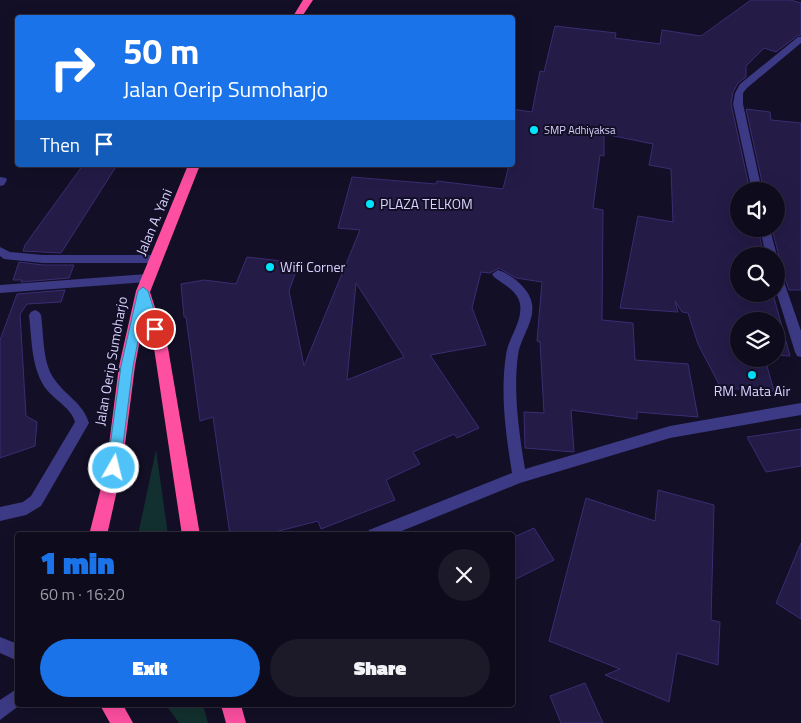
<!DOCTYPE html>
<meta charset="utf-8">
<style>
body{margin:0;font-family:"Titillium Web",sans-serif;background:#1c1929;color:#f1f3f6;height:100vh;display:flex;flex-direction:column;font-size:19px;white-space:nowrap}
*{box-sizing:border-box;margin:0}
p{font-size:16px;color:#9b9ba3}
.icon{flex:none;width:28px;height:28px;fill:none;stroke:currentColor;stroke-width:2;stroke-linecap:round;stroke-linejoin:round}
.map{position:relative;flex:1;overflow:hidden}
.panel{position:absolute;left:15px;top:532px;width:500px;height:175px;display:flex;flex-direction:column;background:#0e0b1c;border-radius:5px;box-shadow:0 5px 20px #0002,0 0 0 1px #2e2b3b}
.panel>*{flex:none}
.guide{position:absolute;left:15px;top:15px;width:500px;height:152px;border-radius:5px;box-shadow:0 5px 20px #0002,0 0 0 1px #2e2b3b;background:#1a73e8;color:#fff;overflow:hidden}
.fabs{position:absolute;left:730px;top:182px;display:grid;gap:10px}
.fabs a{display:grid;place-items:center;width:55px;height:55px;border-radius:50%;background:#0e0b1c;box-shadow:0 5px 20px #0002,0 0 0 1px #2e2b3b;font-size:25px}
.pin{position:absolute;display:grid;place-items:center;width:42px;height:42px;color:#fff;margin:-21px;border:2px solid #fff;border-radius:50%;box-shadow:0 1px 5px #0007}
.me{position:absolute;width:55px;margin:-28px;rotate:8deg;stroke-linejoin:round;filter:drop-shadow(0 0 4px #0008)}
.turn{display:flex;align-items:center;gap:18px;height:105px;padding:0 25px;font-size:22px}
.turn .icon{width:65px;height:65px;stroke-width:2.5}
.turn b{display:block;font-size:35px;line-height:42px}
.then{display:flex;align-items:center;height:48px;padding:0 25px;background:#0003;gap:10px;font-size:19px}
.round{display:grid;place-items:center;flex:none;width:52px;height:52px;border-radius:26px;background:#1c1929}
.head{display:flex;align-items:center;justify-content:space-between;height:85px;padding:0 25px}
h1{font-size:30px;font-weight:800;line-height:38px;color:#1a73e8}
.primary-button{display:flex;gap:10px;margin-top:auto;padding:10px 25px}
.primary-button a{flex:1;height:58px;border-radius:30px;background:#1a73e8;color:#fff;font-size:20px;font-weight:800;line-height:58px;text-align:center}
.primary-button a+a{background:#1c1929;color:#f1f3f6}
.map>svg:first-child{display:block}
.green{fill:#12302f}
.building{fill:#241b47;stroke:#3b2d73;fill-rule:evenodd}
.lines{fill:none;stroke-linecap:round;stroke-linejoin:round}
.lane{fill:#3d3a85;fill-rule:evenodd}
.street{fill:#3d3a85;fill-rule:evenodd}
.highway{fill:#ff4fa3;fill-rule:evenodd}
.route{fill:#4fc3f7;stroke:#337fa1}
.poi-dot{fill:#00e5ff;stroke:#130f26;stroke-width:2}
.labels{text-anchor:middle;stroke-width:4;stroke-linejoin:round;paint-order:stroke}
.far-poi-label{font-size:11px;fill:#d9d4ff;stroke:#130f26;text-anchor:start}
.poi-label{font-size:14px;fill:#d9d4ff;stroke:#130f26;text-anchor:start}
.street-label{font-size:14px;fill:#d9d4ff;stroke:#130f26}
</style>
<div class="map">
<svg width="801" height="723" viewBox="0 0 801 723">
<rect width="100%" height="100%" fill="#130f26"/>
<g class="green">
<path d="M 156,450 L 168,535 L 138,535 Z"/>
<path d="M 166,705 L 203,705 L 208,723 L 179,723 Z"/>
</g>
<g class="building">
<path d="M 751,0 L 790,0 L 801,3 L 801,35 L 797,36 L 776,52 L 764,48 L 746,66 L 746,77 L 738,83 L 733,92 L 731,104 L 750,191 L 739,191 L 739,229 L 758,229 L 764,256 L 739,256 L 739,294 L 773,294 L 790,356 L 776,355 L 776,321 L 739,321 L 739,359 L 765,359 L 774,391 L 721,388 L 698,344 L 688,313 L 682,312 L 675,301 L 678,312 L 620,308 L 638,216 L 673,222 L 671,169 L 649,165 L 653,144 L 604,134 L 604,156 L 600,155 L 593,208 L 603,210 L 602,320 L 633,323 L 635,360 L 688,364 L 698,417 L 637,412 L 637,419 L 571,410 L 574,452 L 525,448 L 524,412 L 544,413 L 540,342 L 537,341 L 542,282 L 516,278 L 499,268 L 490,273 L 481,272 L 472,308 L 486,345 L 430,355 L 479,428 L 457,438 L 454,434 L 413,452 L 420,464 L 386,480 L 395,500 L 321,529 L 318,521 L 263,535 L 230,535 L 213,417 L 200,421 L 186,317 L 184,317 L 181,284 L 204,280 L 236,284 L 247,257 L 299,263 L 289,291 L 304,366 L 360,230 L 338,228 L 352,177 L 436,184 L 437,181 L 503,189 L 509,165 L 512,165 L 512,109 L 532,112 L 540,71 L 544,72 L 555,26 L 616,33 L 615,38 L 660,44 L 662,30 L 701,36 ZM 356,283 L 404,357 L 347,380 Z"/>
<path d="M 746,109 L 770,112 L 771,120 L 801,123 L 801,290 L 789,290 L 784,275 L 776,270 L 776,259 L 779,256 L 772,229 L 776,229 L 776,191 L 764,191 Z"/>
<path d="M 83,165 L 117,165 L 61,253 L 23,251 L 25,245 Z"/>
<path d="M 19,262 L 43,265 L 74,265 L 69,278 L 21,282 L 22,280 L 13,280 Z"/>
<path d="M 65,290 L 61,302 L 27,304 L 20,314 L 26,416 L 37,422 L 35,446 L 0,458 L 0,340 L 17,294 Z"/>
<path d="M 801,429 L 801,466 L 766,472 L 747,437 Z"/>
<path d="M 658,490 L 714,505 L 711,620 L 720,622 L 718,665 L 677,653 L 669,702 L 605,675 L 620,669 L 549,641 L 586,498 L 655,521 Z"/>
<path d="M 534,528 L 554,560 L 512,581 L 512,538 Z"/>
<path d="M 801,543 L 801,619 L 776,603 Z"/>
<path d="M 585,683 L 603,723 L 561,723 L 550,696 Z"/>
</g>
<g class="lines">
<g class="lane">
<path d="M 0,177 L 6,178 L 7,180 L 4,185 L 0,186 Z"/>
<path d="M 0,247 L 10,252 L 43,255 L 155,255 L 161,259 L 155,263 L 43,263 L 4,259 L 0,256 Z"/>
</g>
<g class="street">
<path d="M 798,37 L 801,37 L 801,43 L 747,88 L 743,93 L 743,104 L 762,191 L 752,191 L 733,104 L 735,93 L 740,84 Z"/>
<path d="M 760,229 L 770,229 L 777,256 L 776,257 L 766,256 Z"/>
<path d="M 498,270 C 511,274 530,289 532,304 C 535,322 520,338 518,355 C 513,392 519,432 525,469 L 670,426 L 801,403 L 801,415 L 670,438 L 520,483 L 392,535 L 367,535 L 369,530 L 512,473 C 506,435 500,394 506,355 C 508,338 523,322 520,304 C 518,291 503,284 494,277 L 492,274 Z"/>
<path d="M 776,272 L 782,276 L 801,331 L 801,357 L 797,356 L 795,352 L 776,291 Z"/>
<path d="M 147,274 L 153,278 L 147,282 L 0,293 L 0,285 Z"/>
<path d="M 35,310 L 39,312 L 41,315 C 44,335 42,363 55,380 C 66,396 83,403 89,423 L 41,506 L 26,515 L 0,521 L 0,507 L 23,502 L 31,496 L 75,422 C 71,408 56,401 47,390 C 31,370 32,340 29,315 L 31,312 Z"/>
<path d="M 0,637 L 18,644 L 18,661 L 0,653 Z"/>
<path d="M 18,688 L 18,705 L 20,705 L 0,720 L 0,700 Z"/>
</g>
<g class="highway">
<path d="M 303,0 L 313,0 L 301,18 L 292,18 Z"/>
<path d="M 188,165 L 200,165 L 150,292 L 168,348 L 200,535 L 182,535 L 154,348 L 144,318 L 135,366 L 122,468 L 107,535 L 89,535 L 106,468 L 119,366 L 136,291 Z"/>
<path d="M 100,705 L 123,705 L 133,723 L 110,723 Z"/>
<path d="M 221,705 L 241,705 L 246,723 L 226,723 Z"/>
</g>
</g>
<path class="route" d="M 143,287 L 148,291 L 160,329 L 155,333 L 151,332 L 144,311 L 133,366 L 120,468 L 118,472 L 114,473 L 109,472 L 107,468 L 121,366 L 138,291 Z"/>
<g class="poi-dot">
<circle cx="534" cy="130" r="5"/>
<circle cx="370" cy="204" r="5"/>
<circle cx="270" cy="267" r="5"/>
<circle cx="752" cy="375" r="5"/>
</g>
<g class="labels">
<g class="far-poi-label">
<text x="544" y="134">SMP Adhiyaksa</text>
</g>
<g class="poi-label">
<text x="380" y="209">PLAZA TELKOM</text>
<text x="280" y="272">Wifi Corner</text>
<text x="752" y="396" text-anchor="middle">RM. Mata Air</text>
</g>
<g class="street-label">
<text transform="translate(154 222) rotate(-67)" y="5">Jalan A. Yani</text>
<text transform="translate(111 361) rotate(-80)" y="5">Jalan Oerip Sumoharjo</text>
</g>
</g>
</svg>
<div class="fabs">
<a><svg class="icon" aria-label="sound" viewBox="0 0 24 24"><path d="M4 9h4l5-4v14l-5-4H4zM17 9q2 3 0 6"/></svg></a>
<a><svg class="icon" aria-label="search" viewBox="0 0 24 24"><circle cx="10" cy="10" r="6"/><path d="M15 15l6 6"/></svg></a>
<a><svg class="icon" aria-label="layers" viewBox="0 0 24 24"><path d="M12 4l9 5-9 5-9-5zM3 14l9 5 9-5"/></svg></a>
</div>
<div class="pin" style="left:155px;top:329px;background:#d93025"><svg class="icon" aria-label="arrive" viewBox="0 0 24 24"><path d="M6 21V4h12l-3 4 3 4H6"/></svg></div>
<svg class="me" style="left:114px;top:468px" viewBox="-20 -20 40 40"><circle r="17" fill="#4fc3f7" stroke="#fff" stroke-width="3"/><path d="M0-11L8 9 0 5-8 9z" fill="#fff"/></svg>
<div class="guide">
<div class="turn"><svg class="icon" aria-label="right" viewBox="0 0 24 24"><path d="M7 20v-9h11M14 6l5 5-5 5"/></svg><div><b>50 m</b>Jalan Oerip Sumoharjo</div></div>
<div class="then">Then<svg class="icon" aria-label="arrive" viewBox="0 0 24 24"><path d="M6 21V4h12l-3 4 3 4H6"/></svg></div>
</div>
<section class="panel">
<div class="head"><div><h1>1 min</h1><p>60 m · 16:20</p></div><a class="round"><svg class="icon" aria-label="close" viewBox="0 0 24 24"><path d="M6 6l12 12M18 6L6 18"/></svg></a></div>
<div class="primary-button"><a>Exit</a><a>Share</a></div>
</section>
</div>
